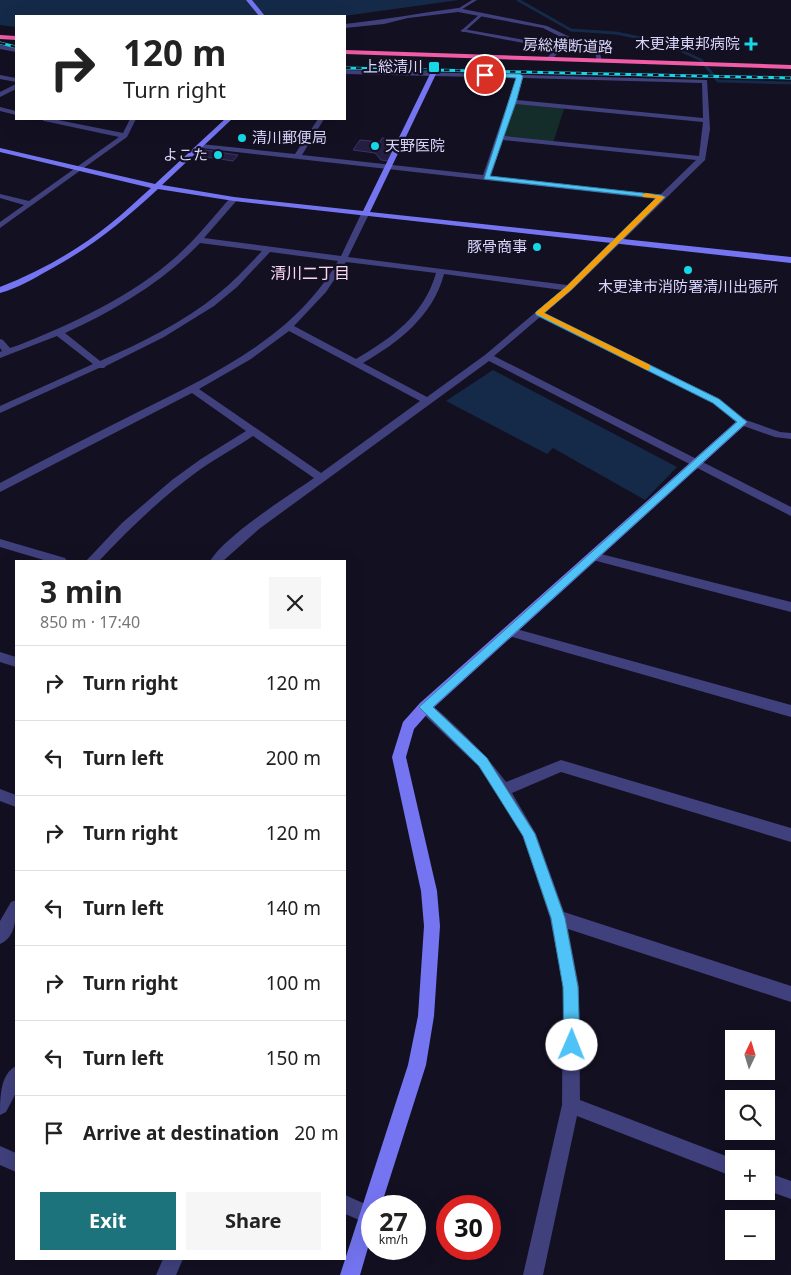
<!DOCTYPE html>
<meta charset="utf-8">
<style>
body{margin:0;font-family:"Noto Sans","Noto Sans JP",sans-serif;background:#f6f6f6;color:#222;height:100vh;display:flex;flex-direction:column;font-size:19px;white-space:nowrap}
*{box-sizing:border-box;margin:0}
p{font-size:16px;color:#767676}
.icon{flex:none;width:28px;height:28px;fill:none;stroke:currentColor;stroke-width:2;stroke-linecap:round;stroke-linejoin:round}
.map{position:relative;flex:1;overflow:hidden}
.drawer{position:absolute;left:15px;top:560px;width:331px;height:700px;display:flex;flex-direction:column;background:#fff;border-radius:0px;box-shadow:0 5px 20px #0002}
.drawer>*{flex:none}
.guide{position:absolute;left:15px;top:15px;width:331px;height:105px;border-radius:0px;box-shadow:0 5px 20px #0002;background:#fff;color:#222;overflow:hidden}
.needle{width:32px;rotate:4deg}
.buttons{position:absolute;left:725px;top:1030px;display:grid;gap:10px}
.buttons a{display:grid;place-items:center;width:50px;height:50px;border-radius:0px;background:#fff;box-shadow:0 5px 20px #0002;font-size:25px}
.speed{position:absolute;left:361px;top:1195px;display:flex;gap:10px;font-size:25px;font-weight:700;text-align:center}
.speed>*{display:grid;place-content:center;width:65px;height:65px;border-radius:50%;background:#fff;box-shadow:0 5px 20px #0002;line-height:1}
.speed small{font-size:12px;font-weight:400}
.speed .limit{border:8px solid #d22;background:#fff;color:#111}
.pin{position:absolute;display:grid;place-items:center;width:42px;height:42px;color:#fff;margin:-21px;border:2px solid #fff;border-radius:50%;box-shadow:0 1px 5px #0007}
.me{position:absolute;width:55px;margin:-28px;rotate:1deg;stroke-linejoin:round;filter:drop-shadow(0 0 4px #0008)}
.turn{display:flex;align-items:center;gap:18px;height:105px;padding:0 25px;font-size:22px}
.turn .icon{width:65px;height:65px;stroke-width:2.5}
.turn b{display:block;font-size:35px;line-height:42px}
.round{display:grid;place-items:center;flex:none;width:52px;height:52px;border-radius:0px;background:#f6f6f6}
.headline{display:flex;align-items:center;justify-content:space-between;height:85px;padding:0 25px}
h1{font-size:30px;font-weight:700;line-height:38px}
.cta{display:flex;gap:10px;margin-top:auto;padding:10px 25px}
.cta a{flex:1;height:58px;border-radius:0px;background:#1d737b;color:#fff;font-size:20px;font-weight:700;line-height:58px;text-align:center}
.cta a+a{background:#f6f6f6;color:#222}
ul{padding:0;list-style:none}
li{display:flex;align-items:center;gap:15px;height:75px;padding:0 25px;border-top:1px solid #e0e0e0}
li div{flex:1}
li b{display:block;font-size:19px}
li em{font-style:normal}
.map>svg:first-child{display:block}
.green{fill:#142c2a}
.water{fill:#142a48}
.lines{fill:none;stroke-linecap:round;stroke-linejoin:round}
.stream{stroke:#142a48;stroke-width:3}
.building{fill:#241e41;stroke:#3c326b}
.lane{fill:#40407d;fill-rule:evenodd}
.street{fill:#40407d;fill-rule:evenodd}
.secondary{fill:#7575f2;fill-rule:evenodd}
.highway{fill:#f05ca6;fill-rule:evenodd}
.rail-casing{stroke:#16d7e7;stroke-width:3}
.rail{stroke:#131022;stroke-width:2;stroke-dasharray:5.5;stroke-linecap:butt}
.route{fill:#4fc3f7;stroke:#337fa1}
.slow{fill:#f59e0b}
.poi-dot{fill:#16d7e7;stroke:#131022;stroke-width:2}
.labels{text-anchor:middle;stroke-width:4.5;stroke-linejoin:round;paint-order:stroke}
.far-poi-label{font-size:15px;fill:#d9d5fb;stroke:#131022;text-anchor:end}
.far-street-label{font-size:15px;fill:#d9d5fb;stroke:#131022}
.far-neighbourhood-label{font-size:16px;fill:#fbd7ef;stroke:#131022}
</style>
<div class="map">
<svg width="791" height="1275" viewBox="0 0 791 1275">
<rect width="100%" height="100%" fill="#131022"/>
<path class="green" d="M 513,102 L 565,106 L 553,143 L 500,138 Z"/>
<g class="water">
<path d="M 0,0 L 459,0 L 344,16 L 16,16 L 16,27 L 0,25 Z"/>
<path d="M 493,370 L 677,467 L 645,500 L 553,448 L 547,454 L 446,401 Z"/>
</g>
<g class="lines">
<path class="stream" d="M 518,0 L 571,30 L 616,33 L 665,43 L 701,60 L 718,81 L 791,83"/>
</g>
<g class="building">
<path d="M 382,138 L 398,140 L 388,161 L 381,160 L 375,153 L 353,150 L 360,140 L 380,142 Z"/>
<path d="M 205,150 L 238,155 L 233,161 L 199,156 Z"/>
</g>
<g class="lines">
<g class="lane">
<path d="M 472,0 L 477,0 L 459,11 L 456,10 Z"/>
<path d="M 480,14 L 483,15 L 464,32 L 462,32 L 462,30 Z"/>
</g>
<g class="street">
<path d="M 458,8 L 547,26 L 570,37 L 571,40 L 551,60 L 547,60 L 547,58 L 555,49 L 460,31 L 463,29 L 559,46 L 565,39 L 543,28 L 458,12 L 408,18 L 384,24 L 345,28 L 345,24 C 383,20 420,13 458,8 Z"/>
<path d="M 0,45 L 16,48 L 16,52 L 0,49 Z"/>
<path d="M 594,48 L 599,49 L 602,62 L 597,61 Z"/>
<path d="M 345,70 L 707,80 L 710,129 L 705,160 L 572,290 L 545,313 L 720,399 L 746,420 L 780,432 L 791,433 L 791,439 L 775,437 L 738,424 L 712,403 L 540,317 L 494,356 L 791,507 L 791,516 L 489,361 L 259,529 L 223,561 L 210,561 C 226,535 287,497 314,478 L 253,436 C 235,448 216,458 198,471 C 162,497 129,529 99,561 L 86,561 L 122,523 L 172,480 L 201,459 L 246,431 L 192,393 L 0,492 L 0,483 C 47,458 94,434 142,410 C 216,373 295,336 338,261 L 270,252 L 237,287 L 214,306 L 164,337 L 106,366 L 104,368 L 99,368 L 0,413 L 0,406 L 93,364 L 57,336 L 0,358 L 0,352 L 2,351 L 0,348 L 0,339 L 3,340 L 10,348 L 19,345 C 74,323 132,296 177,256 C 197,238 213,217 231,197 L 238,199 L 204,238 L 341,256 L 361,214 L 365,212 L 369,214 L 348,257 L 567,285 L 656,199 L 201,148 L 197,146 L 201,144 L 295,154 L 318,119 L 324,119 L 302,155 L 483,175 L 516,78 L 345,74 ZM 523,78 L 702,83 L 703,118 L 517,100 ZM 516,104 L 703,122 L 699,156 L 504,136 ZM 503,140 L 696,160 L 660,195 L 491,176 ZM 200,243 L 262,251 C 248,266 234,281 218,294 C 184,322 141,343 100,361 L 65,333 C 114,311 163,282 200,243 ZM 346,262 L 436,273 C 424,315 392,338 356,359 L 294,326 L 326,292 ZM 444,274 L 562,290 L 485,355 L 427,397 L 363,363 C 399,342 433,316 444,274 ZM 289,331 L 420,401 L 321,473 L 199,389 L 251,359 Z"/>
<path d="M 0,75 L 16,78 L 16,82 L 0,79 Z"/>
<path d="M 16,84 L 16,89 L 0,97 L 0,92 Z"/>
<path d="M 0,107 L 16,111 L 16,115 L 0,111 Z"/>
<path d="M 41,119 L 53,119 L 123,133 L 130,119 L 136,119 L 127,137 L 0,228 L 0,222 L 24,205 L 0,198 L 0,194 L 29,201 L 119,137 L 44,121 Z"/>
<path d="M 0,539 L 65,558 L 67,561 L 47,561 L 0,547 Z"/>
<path d="M 593,552 L 791,602 L 791,612 L 589,559 L 587,556 L 589,553 Z"/>
<path d="M 509,627 L 791,705 L 791,717 L 505,635 L 503,632 L 505,629 Z"/>
<path d="M 0,652 L 16,657 L 16,667 L 0,662 Z"/>
<path d="M 425,701 L 430,703 C 458,728 484,752 506,782 L 561,760 L 791,828 L 791,842 L 561,772 L 512,793 L 536,834 L 564,912 L 791,986 L 791,1002 L 568,929 L 579,987 L 580,1100 L 734,1159 L 734,1177 L 577,1116 L 543,1275 L 523,1275 L 562,1105 L 563,987 L 550,918 L 523,837 L 498,794 L 478,766 L 420,711 L 418,707 L 420,703 Z"/>
<path d="M 0,789 L 16,795 L 16,807 L 0,801 Z"/>
<path d="M 16,900 C 16,915 17,937 0,944 L 0,921 L 11,902 Z"/>
<path d="M 16,1066 L 16,1093 L 6,1112 L 0,1115 C 0,1098 0,1074 16,1066 Z"/>
<path d="M 0,1146 L 16,1153 L 16,1172 L 0,1165 Z"/>
<path d="M 766,1172 L 791,1181 L 791,1199 L 766,1190 Z"/>
<path d="M 345,1195 L 372,1207 L 372,1223 L 369,1224 L 345,1214 Z"/>
<path d="M 163,1259 L 183,1259 L 176,1275 L 156,1275 Z"/>
</g>
<g class="secondary">
<path d="M 246,0 L 252,0 L 265,16 L 259,16 Z"/>
<path d="M 433,72 L 436,74 L 370,212 L 791,257 L 791,263 L 234,201 L 158,189 C 121,223 93,246 49,270 C 33,279 18,288 0,293 L 0,287 C 39,272 78,250 110,224 C 124,213 137,200 151,188 L 0,152 L 0,148 L 155,184 L 225,119 L 232,119 L 162,185 L 234,197 L 363,211 L 430,74 Z"/>
<path d="M 742,419 L 746,420 L 746,424 L 430,711 L 414,729 L 406,757 L 437,891 L 440,926 L 434,1016 L 426,1065 L 381,1206 L 372,1206 L 372,1234 L 360,1275 L 340,1275 L 408,1065 L 418,1016 L 424,926 L 421,891 L 392,757 L 403,722 L 420,703 L 738,420 Z"/>
</g>
<g class="highway">
<path d="M 0,35 L 16,36 L 16,40 L 0,39 Z"/>
<path d="M 345,50 L 791,65 L 791,69 L 345,54 Z"/>
</g>
<defs>
<g id="rail">
<path d="M 0,43 L 16,47"/>
<path d="M 345,68 L 791,78"/>
</g>
</defs>
<use href="#rail" class="rail-casing"/>
<use href="#rail" class="rail"/>
</g>
<path class="route" d="M 485,73 L 520,74 L 523,76 L 516,102 L 490,176 L 661,195 L 665,197 L 572,289 L 544,313 L 719,399 L 747,422 L 433,707 L 487,758 L 535,834 L 565,918 L 578,987 L 580,1045 L 577,1051 L 572,1053 L 566,1051 L 564,1045 L 563,987 L 551,918 L 523,836 L 479,766 L 419,707 L 737,422 L 713,403 L 536,315 L 536,312 L 567,286 L 656,198 L 484,179 L 516,78 L 483,76 Z"/>
<path class="slow" d="M 646,193 L 665,197 L 572,289 L 544,313 L 650,365 L 650,369 L 647,370 L 535,313 L 567,286 L 656,198 L 643,197 L 642,195 Z"/>
<g class="poi-dot">
<path d="M748.5 36.5h5v5h5v5h-5v5h-5v-5h-5v-5h5z"/>
<rect x="428" y="61" width="12" height="12" rx="2.5"/>
<circle cx="242" cy="138" r="5"/>
<circle cx="375" cy="146" r="5"/>
<circle cx="218" cy="155" r="5"/>
<circle cx="537" cy="247" r="5"/>
<circle cx="688" cy="270" r="5"/>
</g>
<g class="labels">
<g class="far-poi-label">
<text x="740" y="49">木更津東邦病院</text>
<text x="423" y="72">上総清川</text>
<text x="252" y="143" text-anchor="start">清川郵便局</text>
<text x="385" y="151" text-anchor="start">天野医院</text>
<text x="208" y="160">よこた</text>
<text x="527" y="252">豚骨商事</text>
<text x="688" y="292" text-anchor="middle">木更津市消防署清川出張所</text>
</g>
<g class="far-street-label">
<text transform="translate(568 46) rotate(2)" y="5">房総横断道路</text>
</g>
<g class="far-neighbourhood-label">
<text x="310" y="279">清川二丁目</text>
</g>
</g>
</svg>
<div class="buttons">
<a><svg class="needle" viewBox="-14 -14 28 28"><path d="M0-13l5 13h-10z" fill="#e53935"/><path d="M0 13l5-13h-10z" fill="#767676"/></svg></a>
<a><svg class="icon" aria-label="search" viewBox="0 0 24 24"><circle cx="10" cy="10" r="6"/><path d="M15 15l6 6"/></svg></a>
<a>+</a>
<a>−</a>
</div>
<div class="speed"><div>27<small>km/h</small></div><div class="limit">30</div></div>
<div class="pin" style="left:485px;top:75px;background:#d93025"><svg class="icon" aria-label="arrive" viewBox="0 0 24 24"><path d="M6 21V4h12l-3 4 3 4H6"/></svg></div>
<svg class="me" style="left:572px;top:1045px" viewBox="-20 -20 40 40"><circle r="19" fill="#fff"/><path d="M0-13L10 11 0 6-10 11z" fill="#4fc3f7"/></svg>
<div class="guide">
<div class="turn"><svg class="icon" aria-label="right" viewBox="0 0 24 24"><path d="M7 20v-9h11M14 6l5 5-5 5"/></svg><div><b>120 m</b>Turn right</div></div>
</div>
<section class="drawer">
<div class="headline"><div><h1>3 min</h1><p>850 m · 17:40</p></div><a class="round"><svg class="icon" aria-label="close" viewBox="0 0 24 24"><path d="M6 6l12 12M18 6L6 18"/></svg></a></div>
<ul>
<li><svg class="icon" aria-label="right" viewBox="0 0 24 24"><path d="M7 20v-9h11M14 6l5 5-5 5"/></svg><div><b>Turn right</b></div><em>120 m</em></li>
<li><svg class="icon" aria-label="left" viewBox="0 0 24 24"><path d="M17 20v-9H6M10 6l-5 5 5 5"/></svg><div><b>Turn left</b></div><em>200 m</em></li>
<li><svg class="icon" aria-label="right" viewBox="0 0 24 24"><path d="M7 20v-9h11M14 6l5 5-5 5"/></svg><div><b>Turn right</b></div><em>120 m</em></li>
<li><svg class="icon" aria-label="left" viewBox="0 0 24 24"><path d="M17 20v-9H6M10 6l-5 5 5 5"/></svg><div><b>Turn left</b></div><em>140 m</em></li>
<li><svg class="icon" aria-label="right" viewBox="0 0 24 24"><path d="M7 20v-9h11M14 6l5 5-5 5"/></svg><div><b>Turn right</b></div><em>100 m</em></li>
<li><svg class="icon" aria-label="left" viewBox="0 0 24 24"><path d="M17 20v-9H6M10 6l-5 5 5 5"/></svg><div><b>Turn left</b></div><em>150 m</em></li>
<li><svg class="icon" aria-label="arrive" viewBox="0 0 24 24"><path d="M6 21V4h12l-3 4 3 4H6"/></svg><div><b>Arrive at destination</b></div><em>20 m</em></li>
</ul>
<div class="cta"><a>Exit</a><a>Share</a></div>
</section>
</div>
